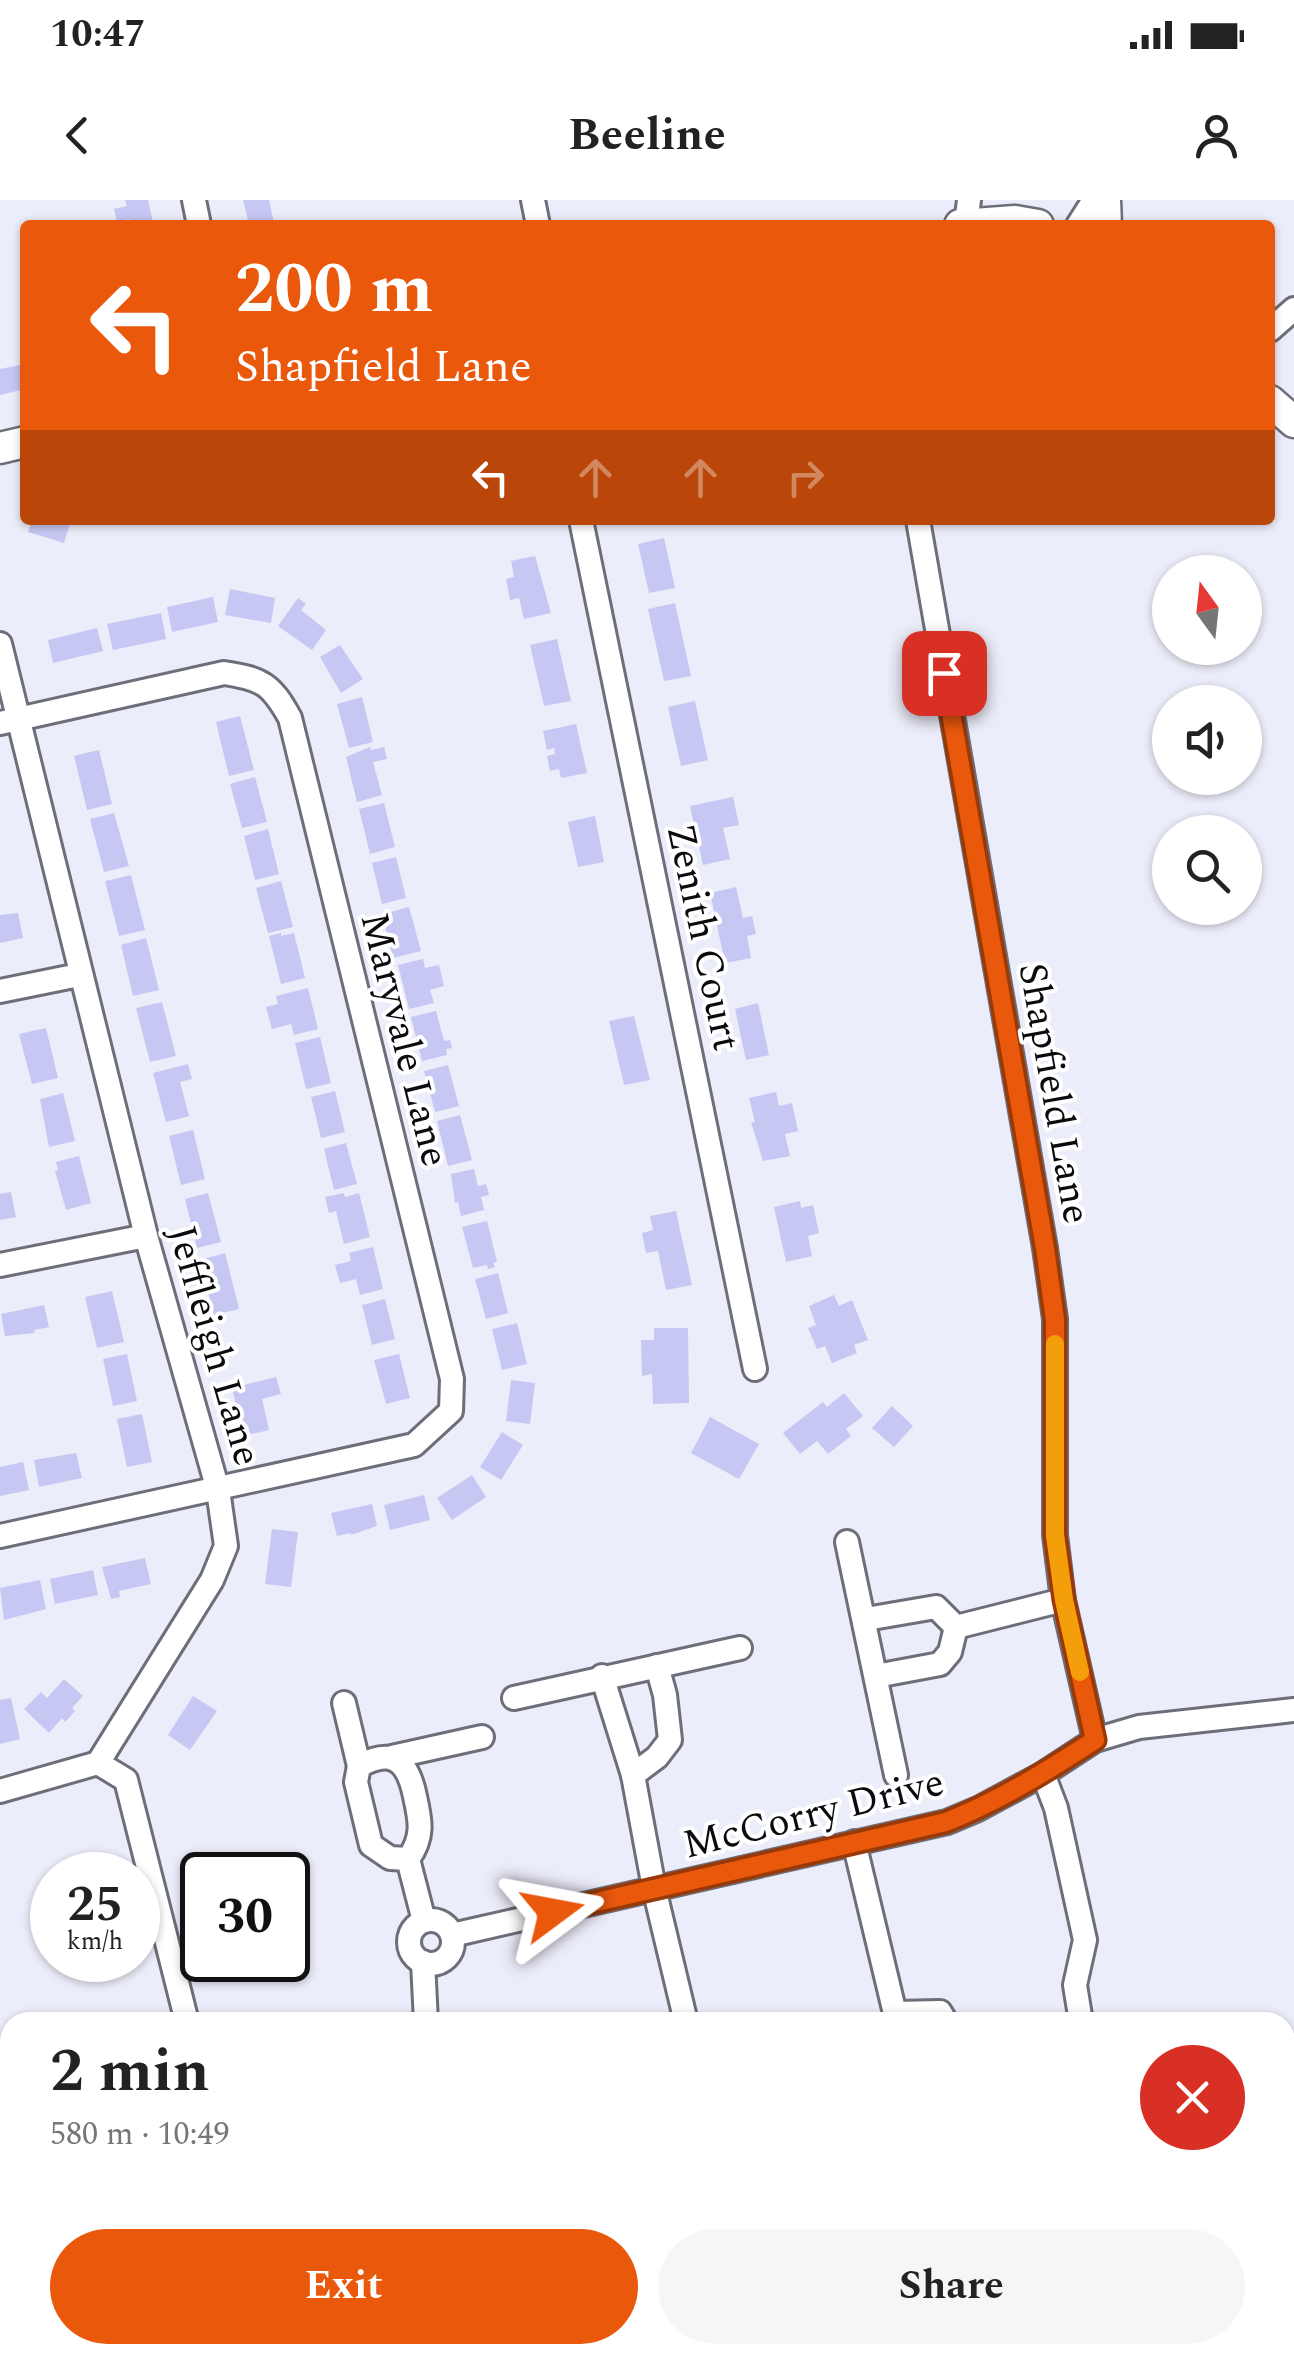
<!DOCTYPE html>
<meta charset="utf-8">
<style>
body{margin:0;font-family:Spectral,serif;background:#f6f6f6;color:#222;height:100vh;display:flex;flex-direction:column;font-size:38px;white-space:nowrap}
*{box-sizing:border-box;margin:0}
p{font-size:32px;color:#767676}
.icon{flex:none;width:55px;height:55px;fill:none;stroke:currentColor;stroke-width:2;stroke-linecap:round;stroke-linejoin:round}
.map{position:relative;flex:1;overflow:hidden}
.sheet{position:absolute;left:0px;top:1812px;width:1295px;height:352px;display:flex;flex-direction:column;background:#fff;border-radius:30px 30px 0 0;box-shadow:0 2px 8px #0004}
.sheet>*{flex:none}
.guide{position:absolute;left:20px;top:20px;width:1255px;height:305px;border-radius:10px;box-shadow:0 2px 8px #0004;background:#ea580c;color:#fff;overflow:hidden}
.needle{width:65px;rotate:345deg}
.tools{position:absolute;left:1152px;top:355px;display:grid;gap:20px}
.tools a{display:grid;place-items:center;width:110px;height:110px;border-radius:50%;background:#fff;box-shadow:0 2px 8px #0004;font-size:50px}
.speed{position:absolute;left:30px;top:1652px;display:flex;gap:20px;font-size:50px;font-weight:700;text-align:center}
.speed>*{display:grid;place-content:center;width:130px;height:130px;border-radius:50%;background:#fff;box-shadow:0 2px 8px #0004;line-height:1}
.speed small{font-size:25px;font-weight:400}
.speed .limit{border:5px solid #111;border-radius:15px;background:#fff;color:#111}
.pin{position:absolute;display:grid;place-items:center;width:85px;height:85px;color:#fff;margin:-42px;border-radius:20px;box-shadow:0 5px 15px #0006}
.me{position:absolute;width:110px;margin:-55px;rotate:77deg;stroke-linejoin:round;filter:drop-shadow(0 0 8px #0008)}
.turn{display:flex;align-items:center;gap:35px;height:210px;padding:0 50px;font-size:45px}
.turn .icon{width:130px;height:130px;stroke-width:2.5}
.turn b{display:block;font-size:70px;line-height:85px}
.lanes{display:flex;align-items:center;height:95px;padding:0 50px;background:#0003;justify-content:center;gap:50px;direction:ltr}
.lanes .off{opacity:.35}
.round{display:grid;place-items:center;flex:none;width:105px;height:105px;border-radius:52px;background:#f6f6f6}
.head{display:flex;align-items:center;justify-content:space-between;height:170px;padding:0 50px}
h1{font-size:60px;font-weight:700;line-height:75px}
.action{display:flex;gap:20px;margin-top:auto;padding:20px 50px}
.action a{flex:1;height:115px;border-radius:60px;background:#ea580c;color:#fff;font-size:40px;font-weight:700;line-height:115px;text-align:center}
.action a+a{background:#f6f6f6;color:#222}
.status{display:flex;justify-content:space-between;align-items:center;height:70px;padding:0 50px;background:#fff;direction:ltr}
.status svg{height:28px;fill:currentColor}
header{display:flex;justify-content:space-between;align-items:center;height:130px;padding:0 50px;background:#fff;font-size:45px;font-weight:700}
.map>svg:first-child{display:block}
.building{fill:#c6c7f2}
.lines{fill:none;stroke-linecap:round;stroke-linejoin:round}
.minor-casing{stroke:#6e6e7a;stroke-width:28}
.major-casing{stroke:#6e6e7a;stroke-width:35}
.minor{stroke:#fff;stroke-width:22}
.major{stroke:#fff;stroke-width:30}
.route-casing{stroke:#983908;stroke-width:25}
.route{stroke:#ea580c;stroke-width:18}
.slow{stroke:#f59e0b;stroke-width:18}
.labels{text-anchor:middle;stroke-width:8;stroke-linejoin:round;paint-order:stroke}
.street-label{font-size:40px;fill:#0b0b0f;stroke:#fff}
</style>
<div class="status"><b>10:47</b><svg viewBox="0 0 49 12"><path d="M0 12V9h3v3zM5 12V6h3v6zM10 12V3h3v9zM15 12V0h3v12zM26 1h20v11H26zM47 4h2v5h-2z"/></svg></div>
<header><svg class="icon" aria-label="back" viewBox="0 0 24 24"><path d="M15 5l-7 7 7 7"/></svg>Beeline<svg class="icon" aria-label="person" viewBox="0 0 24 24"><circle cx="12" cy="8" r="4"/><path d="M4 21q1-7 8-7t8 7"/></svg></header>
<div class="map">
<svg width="1294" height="2163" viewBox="0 0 1294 2163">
<rect width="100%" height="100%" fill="#ecedfa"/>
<g class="building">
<path d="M 125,0 L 148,0 L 153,23 L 131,25 L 129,19 L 117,22 L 114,9 L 127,6 Z"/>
<path d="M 243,0 L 269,0 L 274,23 L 249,25 Z"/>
<path d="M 25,164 L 25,189 L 0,195 L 0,169 Z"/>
<path d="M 32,320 L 67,320 L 70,323 L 64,343 L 28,332 Z"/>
<path d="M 664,338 L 675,388 L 649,393 L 638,344 Z"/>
<path d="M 535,356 L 551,413 L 524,419 L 519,398 L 510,400 L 506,379 L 514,377 L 511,361 Z"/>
<path d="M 230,389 L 275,398 L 271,423 L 225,415 Z"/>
<path d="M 213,397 L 218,422 L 172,432 L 167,407 Z"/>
<path d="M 298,398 L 306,404 L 301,410 L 326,430 L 312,450 L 278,426 Z"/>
<path d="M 675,403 L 691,476 L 664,481 L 648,409 Z"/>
<path d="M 161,413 L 166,439 L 113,450 L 107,424 Z"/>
<path d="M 97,428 L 103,451 L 53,463 L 48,440 Z"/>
<path d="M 557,439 L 571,501 L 544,506 L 530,445 Z"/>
<path d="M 340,445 L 363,479 L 341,493 L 320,457 Z"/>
<path d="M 362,497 L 373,542 L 349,548 L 337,504 Z"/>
<path d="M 695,501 L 708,560 L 681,566 L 668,507 Z"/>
<path d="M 240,516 L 254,570 L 229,576 L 216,522 Z"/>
<path d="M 576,524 L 587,573 L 561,578 L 559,569 L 550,571 L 547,556 L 555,554 L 554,548 L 547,550 L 543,531 Z"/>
<path d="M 370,547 L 371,550 L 384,547 L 387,559 L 373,562 L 382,595 L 357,602 L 346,557 Z"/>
<path d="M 99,550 L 112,604 L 87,610 L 74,556 Z"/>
<path d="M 255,577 L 267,622 L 242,628 L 230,584 Z"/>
<path d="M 733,597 L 739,625 L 723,628 L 730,659 L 703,665 L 690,606 Z"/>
<path d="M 384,603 L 395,647 L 370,654 L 359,609 Z"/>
<path d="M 114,613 L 129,666 L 104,672 L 90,619 Z"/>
<path d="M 595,616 L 604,662 L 578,667 L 568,622 Z"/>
<path d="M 268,629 L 279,674 L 255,680 L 244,636 Z"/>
<path d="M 396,657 L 406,698 L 382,704 L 372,663 Z"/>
<path d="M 131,675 L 145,730 L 119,736 L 105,681 Z"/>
<path d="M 281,681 L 293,727 L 268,733 L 256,688 Z"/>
<path d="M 736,687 L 743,718 L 752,716 L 756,734 L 747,736 L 751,758 L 725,763 L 710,693 Z"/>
<path d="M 409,707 L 421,751 L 393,758 L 382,714 Z"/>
<path d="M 18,713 L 23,738 L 0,743 L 0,715 Z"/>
<path d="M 281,733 L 281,736 L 294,733 L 305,778 L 281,784 L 269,736 Z"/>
<path d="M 146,738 L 159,790 L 133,796 L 121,745 Z"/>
<path d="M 423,759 L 425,768 L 439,765 L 444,786 L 430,790 L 434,803 L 409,809 L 398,765 Z"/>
<path d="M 308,788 L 318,829 L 294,835 L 291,824 L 272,829 L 266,807 L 278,804 L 276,796 Z"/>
<path d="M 162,802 L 176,856 L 150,862 L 136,808 Z"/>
<path d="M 758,803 L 769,855 L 746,860 L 735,809 Z"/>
<path d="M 436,811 L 444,841 L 450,840 L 452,848 L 446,849 L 447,855 L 422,861 L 411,817 Z"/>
<path d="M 634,816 L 650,880 L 624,885 L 609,821 Z"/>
<path d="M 46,828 L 58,878 L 32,884 L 19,834 Z"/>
<path d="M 320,837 L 331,883 L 306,889 L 295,843 Z"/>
<path d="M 188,864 L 192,879 L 180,882 L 189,916 L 166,922 L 153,873 Z"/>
<path d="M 448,865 L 459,906 L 435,912 L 424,871 Z"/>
<path d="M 335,891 L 345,932 L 321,938 L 311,897 Z"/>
<path d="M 776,892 L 779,906 L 792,903 L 798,931 L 785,934 L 790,956 L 763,961 L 751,922 L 755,922 L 749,898 Z"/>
<path d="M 63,893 L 75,941 L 49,947 L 40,899 Z"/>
<path d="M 460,915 L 472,960 L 448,966 L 437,921 Z"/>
<path d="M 193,930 L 205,979 L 181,985 L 169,936 Z"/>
<path d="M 346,943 L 357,984 L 334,990 L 324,949 Z"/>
<path d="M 79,956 L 91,1003 L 66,1010 L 55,971 L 58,970 L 56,962 Z"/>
<path d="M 474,969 L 478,986 L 486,984 L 489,995 L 481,997 L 484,1010 L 461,1016 L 458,1002 L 455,1003 L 451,974 Z"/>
<path d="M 11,992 L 16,1017 L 0,1020 L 0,994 Z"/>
<path d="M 208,993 L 221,1042 L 197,1048 L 185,999 Z"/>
<path d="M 344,993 L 345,997 L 359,993 L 370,1037 L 344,1044 L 336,1011 L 329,1013 L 325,997 Z"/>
<path d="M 800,1001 L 801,1008 L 813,1005 L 819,1033 L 808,1036 L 812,1056 L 786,1062 L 774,1007 Z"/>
<path d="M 676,1011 L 692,1085 L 666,1090 L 658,1051 L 646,1053 L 642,1033 L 653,1030 L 650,1016 Z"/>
<path d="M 487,1021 L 497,1062 L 493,1063 L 495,1067 L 488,1069 L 487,1065 L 473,1068 L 462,1027 Z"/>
<path d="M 373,1047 L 383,1089 L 360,1095 L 356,1079 L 340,1083 L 335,1065 L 351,1061 L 349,1053 Z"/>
<path d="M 225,1053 L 239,1109 L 214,1115 L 200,1060 Z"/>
<path d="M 498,1073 L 508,1113 L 486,1119 L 475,1079 Z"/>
<path d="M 112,1091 L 124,1142 L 97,1148 L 85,1097 Z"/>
<path d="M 834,1095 L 839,1106 L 852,1100 L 868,1140 L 854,1145 L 857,1153 L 832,1163 L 825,1146 L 817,1149 L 808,1128 L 816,1125 L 809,1106 Z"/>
<path d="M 385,1099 L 395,1139 L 372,1145 L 362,1105 Z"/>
<path d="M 44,1105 L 49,1127 L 34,1130 L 35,1133 L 5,1136 L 1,1114 Z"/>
<path d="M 517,1123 L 527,1164 L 502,1170 L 492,1129 Z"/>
<path d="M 654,1128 L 688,1128 L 689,1203 L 653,1204 L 652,1174 L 642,1176 L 641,1140 L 654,1140 Z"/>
<path d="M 127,1154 L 137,1201 L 113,1206 L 103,1159 Z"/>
<path d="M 399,1154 L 410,1198 L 386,1204 L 374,1160 Z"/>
<path d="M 276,1177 L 281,1194 L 262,1199 L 269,1230 L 243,1236 L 232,1188 Z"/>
<path d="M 511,1180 L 535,1183 L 530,1224 L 506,1221 Z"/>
<path d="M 844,1193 L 863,1216 L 846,1229 L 851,1236 L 828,1254 L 817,1241 L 800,1254 L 783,1233 L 823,1202 L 827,1207 Z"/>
<path d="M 892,1206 L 913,1226 L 894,1247 L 872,1228 Z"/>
<path d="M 142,1214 L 152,1262 L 127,1267 L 117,1219 Z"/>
<path d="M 710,1217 L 759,1244 L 739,1279 L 691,1253 Z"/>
<path d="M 502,1232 L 523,1245 L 501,1280 L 480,1267 Z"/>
<path d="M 76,1253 L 82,1278 L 39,1287 L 34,1260 Z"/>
<path d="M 23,1262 L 29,1290 L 0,1296 L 0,1267 Z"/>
<path d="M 472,1275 L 486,1297 L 452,1320 L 437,1298 Z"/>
<path d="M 424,1295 L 430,1320 L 390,1330 L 384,1305 Z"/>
<path d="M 372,1304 L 377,1326 L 351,1335 L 351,1333 L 337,1336 L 331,1313 Z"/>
<path d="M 272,1329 L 298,1332 L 291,1387 L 265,1384 Z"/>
<path d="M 145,1358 L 151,1384 L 119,1391 L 120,1397 L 111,1399 L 102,1367 Z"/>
<path d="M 93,1370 L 98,1395 L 55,1404 L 50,1379 Z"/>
<path d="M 40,1380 L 46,1409 L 4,1420 L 0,1388 Z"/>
<path d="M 64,1479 L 83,1496 L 72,1508 L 75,1511 L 65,1522 L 62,1518 L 49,1533 L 24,1509 L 41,1492 L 47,1498 Z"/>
<path d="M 193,1496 L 217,1511 L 190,1550 L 168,1535 Z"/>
<path d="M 11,1498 L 20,1539 L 0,1544 L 0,1500 Z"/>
</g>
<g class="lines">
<defs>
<g id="minor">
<path d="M 194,0 L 199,25"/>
<path d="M 533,0 L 538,25"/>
<path d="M 966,24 L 969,0"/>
<path d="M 1078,25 L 1094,0"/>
<path d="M 1270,130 L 1294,109"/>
<path d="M 581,320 L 755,1169"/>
<path d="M 918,320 L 1045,1048 L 1055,1119 L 1055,1335 L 1063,1400 L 1095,1540"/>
<path d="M 0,444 L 146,1036 L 218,1290 L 226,1346 L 212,1380 L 98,1563 L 126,1580 L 187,1822"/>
<path d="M 0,523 L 224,473 C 263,479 271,484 290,518 L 452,1179 L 451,1211 L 414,1245 L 0,1336"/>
<path d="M 0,791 L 79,775"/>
<path d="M 0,1065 L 146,1036"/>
<path d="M 847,1342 L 896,1575"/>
<path d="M 866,1419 L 936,1407 L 956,1427"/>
<path d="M 956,1427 L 1063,1400"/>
<path d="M 602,1476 L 633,1575 L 654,1688 L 686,1822"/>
<path d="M 876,1476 L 940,1464 L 950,1452 L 956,1427"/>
<path d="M 514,1498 L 740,1448"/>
<path d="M 344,1503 L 359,1566"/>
<path d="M 392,1557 L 482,1537"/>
<path d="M 1043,1574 L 1056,1608 L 1085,1740 L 1075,1785 L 1081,1822"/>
<path d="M 633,1575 L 657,1557 L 670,1540 L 665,1495 L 657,1466"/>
<path d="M 0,1591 L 98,1563"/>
<path d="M 854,1642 L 897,1822"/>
<path d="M 408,1659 C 425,1636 420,1619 414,1592 C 406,1558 390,1549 359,1566 L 356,1582 L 371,1645 L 390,1658 L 408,1659 L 424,1721"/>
<circle cx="431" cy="1742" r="22"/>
<path d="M 452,1735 L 947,1622 L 978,1609 L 1043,1574 L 1095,1540 L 1139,1527 L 1294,1510"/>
<path d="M 423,1762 L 426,1822"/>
<path d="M 895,1813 L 940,1812 L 946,1822"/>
<path d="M 0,1985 L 10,2026"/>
<path d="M 42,2155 L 44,2163"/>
<path d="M 234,2163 L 255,2155"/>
</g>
<g id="major">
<path d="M 1105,0 L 1106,25"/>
<path d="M 960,25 L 1015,21 L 1038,25"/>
<path d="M 1270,201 L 1294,222"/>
<path d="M 0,248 L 25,242"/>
</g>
</defs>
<use href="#minor" class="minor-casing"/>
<use href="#major" class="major-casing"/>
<use href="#minor" class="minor"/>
<use href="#major" class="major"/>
</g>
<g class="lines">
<defs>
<path id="route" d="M 553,1712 L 946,1622 C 999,1601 1047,1571 1095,1540 L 1064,1400 L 1055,1335 L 1055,1120 L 1045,1048 L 944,473"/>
</defs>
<use href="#route" class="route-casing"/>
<use href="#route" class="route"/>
<path class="slow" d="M 1055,1144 L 1055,1335 L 1064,1400 L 1080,1472"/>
</g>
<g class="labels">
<g class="street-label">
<text transform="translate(705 737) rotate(78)" y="14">Zenith Court</text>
<text transform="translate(406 839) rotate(76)" y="14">Maryvale Lane</text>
<text transform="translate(1056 893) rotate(80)" y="14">Shapfield Lane</text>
<text transform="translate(216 1145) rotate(74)" y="14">Jeffleigh Lane</text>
<text transform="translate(813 1612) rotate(-14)" y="14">McCorry Drive</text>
</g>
</g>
</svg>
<div class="tools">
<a><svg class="needle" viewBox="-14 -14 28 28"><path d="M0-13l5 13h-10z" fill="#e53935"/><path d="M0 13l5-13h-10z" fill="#767676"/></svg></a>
<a><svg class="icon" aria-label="sound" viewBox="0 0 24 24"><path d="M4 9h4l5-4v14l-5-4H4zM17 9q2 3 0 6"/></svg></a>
<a><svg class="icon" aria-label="search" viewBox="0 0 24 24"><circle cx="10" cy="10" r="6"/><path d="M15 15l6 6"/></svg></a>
</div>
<div class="speed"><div>25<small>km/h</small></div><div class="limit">30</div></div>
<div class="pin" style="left:944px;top:473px;background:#d93025"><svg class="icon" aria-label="arrive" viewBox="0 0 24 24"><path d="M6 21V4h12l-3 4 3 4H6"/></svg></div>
<svg class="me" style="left:553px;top:1712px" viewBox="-20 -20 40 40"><path d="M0-17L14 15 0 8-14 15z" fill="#ea580c" stroke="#fff" stroke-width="4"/></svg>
<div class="guide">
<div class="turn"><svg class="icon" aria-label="left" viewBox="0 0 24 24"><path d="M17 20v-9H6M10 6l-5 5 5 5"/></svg><div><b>200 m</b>Shapfield Lane</div></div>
<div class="lanes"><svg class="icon" aria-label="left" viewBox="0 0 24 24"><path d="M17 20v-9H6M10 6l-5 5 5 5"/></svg><svg class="icon off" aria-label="ahead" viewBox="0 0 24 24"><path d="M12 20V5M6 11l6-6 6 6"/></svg><svg class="icon off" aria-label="ahead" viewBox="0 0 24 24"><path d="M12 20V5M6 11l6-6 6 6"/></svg><svg class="icon off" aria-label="right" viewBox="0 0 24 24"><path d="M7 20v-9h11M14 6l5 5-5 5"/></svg></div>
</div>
<section class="sheet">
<div class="head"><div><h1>2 min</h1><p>580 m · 10:49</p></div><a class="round" style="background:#d93025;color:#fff"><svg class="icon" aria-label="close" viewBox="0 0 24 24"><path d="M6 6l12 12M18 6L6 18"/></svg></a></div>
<div class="action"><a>Exit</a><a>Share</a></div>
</section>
</div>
